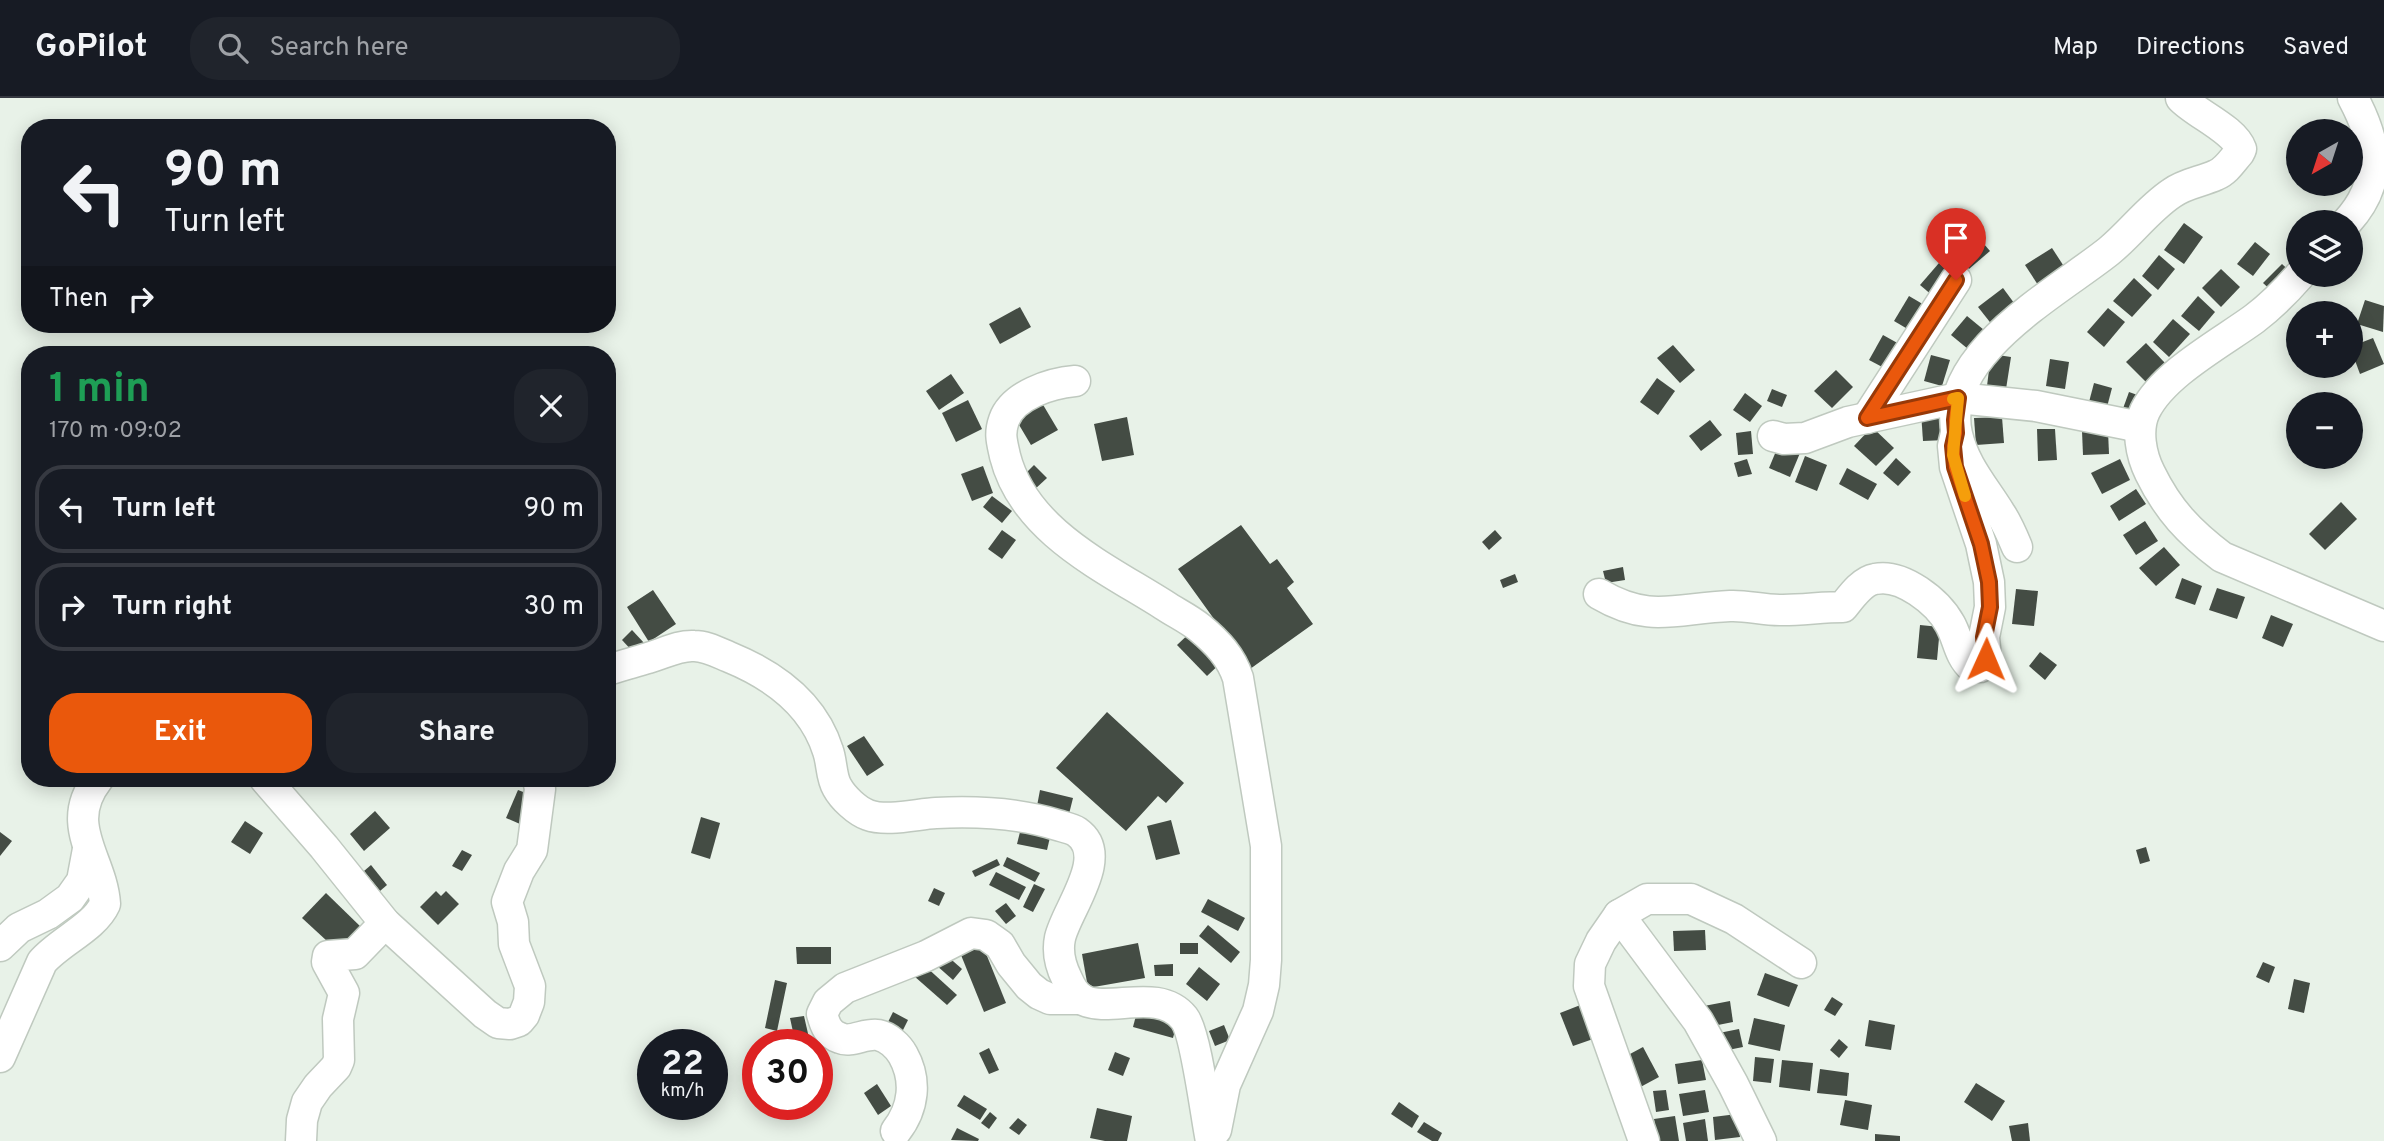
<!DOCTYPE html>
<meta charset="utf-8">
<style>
body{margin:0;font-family:Overpass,sans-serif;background:#20242c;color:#f1f3f6;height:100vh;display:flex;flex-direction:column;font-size:26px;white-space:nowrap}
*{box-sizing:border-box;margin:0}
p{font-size:23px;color:#9ea1a6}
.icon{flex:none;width:38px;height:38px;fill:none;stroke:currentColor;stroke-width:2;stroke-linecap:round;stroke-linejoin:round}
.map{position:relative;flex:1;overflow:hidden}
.panel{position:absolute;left:21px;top:248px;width:595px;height:441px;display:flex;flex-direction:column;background:#171b24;border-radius:28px;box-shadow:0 4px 18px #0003}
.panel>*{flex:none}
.guide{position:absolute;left:21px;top:21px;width:595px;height:214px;border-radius:28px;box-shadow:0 4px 18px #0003;background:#171b24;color:#f1f3f6;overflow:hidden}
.needle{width:46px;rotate:219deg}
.buttons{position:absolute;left:2286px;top:21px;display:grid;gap:14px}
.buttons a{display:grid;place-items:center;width:77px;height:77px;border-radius:50%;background:#171b24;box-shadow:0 4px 18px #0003;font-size:35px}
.speed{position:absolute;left:637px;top:931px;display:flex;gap:14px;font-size:35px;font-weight:700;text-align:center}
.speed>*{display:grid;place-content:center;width:91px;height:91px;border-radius:50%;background:#171b24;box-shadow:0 4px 18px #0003;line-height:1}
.speed small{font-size:18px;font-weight:400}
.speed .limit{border:10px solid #d22;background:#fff;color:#111}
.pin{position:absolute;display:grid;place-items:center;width:60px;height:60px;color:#fff;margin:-72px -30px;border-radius:50% 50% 50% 0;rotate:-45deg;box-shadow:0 0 7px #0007}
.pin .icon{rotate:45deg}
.me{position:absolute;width:77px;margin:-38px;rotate:1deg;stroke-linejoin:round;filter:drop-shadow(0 0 5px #0008)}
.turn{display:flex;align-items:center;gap:24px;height:147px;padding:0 28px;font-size:32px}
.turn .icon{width:91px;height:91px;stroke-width:2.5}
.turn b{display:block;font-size:49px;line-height:60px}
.then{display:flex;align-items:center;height:66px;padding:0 28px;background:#0003;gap:14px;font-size:26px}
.round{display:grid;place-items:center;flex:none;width:74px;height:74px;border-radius:28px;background:#20242c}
.head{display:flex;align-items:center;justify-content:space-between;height:119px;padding:0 28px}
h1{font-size:42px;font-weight:700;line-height:52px;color:#1e9e55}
.button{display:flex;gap:14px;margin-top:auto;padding:14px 28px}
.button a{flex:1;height:80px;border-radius:28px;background:#ea580c;color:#fff;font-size:28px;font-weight:700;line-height:80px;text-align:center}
.button a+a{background:#20242c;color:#f1f3f6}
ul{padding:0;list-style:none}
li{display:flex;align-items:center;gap:21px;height:88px;margin:0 14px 10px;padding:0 14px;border:4px solid #363941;border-radius:28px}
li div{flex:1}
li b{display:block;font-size:26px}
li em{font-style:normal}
header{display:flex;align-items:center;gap:42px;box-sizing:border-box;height:98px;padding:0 35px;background:#171b24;border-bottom:2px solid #363941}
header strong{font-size:33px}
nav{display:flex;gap:38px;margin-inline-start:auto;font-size:24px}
.search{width:490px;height:63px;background:#20242c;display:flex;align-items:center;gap:18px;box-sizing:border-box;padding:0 24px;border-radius:28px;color:#9ea1a6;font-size:26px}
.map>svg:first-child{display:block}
.building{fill:#444c44}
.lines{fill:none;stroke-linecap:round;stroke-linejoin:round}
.minor-casing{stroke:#bfc9bf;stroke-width:33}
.minor{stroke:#fff;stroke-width:30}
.route-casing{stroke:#983908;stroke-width:18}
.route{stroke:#ea580c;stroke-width:12}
.slow{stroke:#f59e0b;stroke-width:12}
</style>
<header>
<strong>GoPilot</strong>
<div class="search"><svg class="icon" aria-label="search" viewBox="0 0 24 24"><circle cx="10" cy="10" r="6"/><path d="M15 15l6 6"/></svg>Search here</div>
<nav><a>Map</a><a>Directions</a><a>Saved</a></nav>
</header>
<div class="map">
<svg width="2384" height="1043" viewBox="0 0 2384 1043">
<rect width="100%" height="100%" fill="#e8f2e8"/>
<g class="building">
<path d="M 2184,125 L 2203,139 L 2184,166 L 2164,152 Z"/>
<path d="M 1977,138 L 1990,153 L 1969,171 L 1956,155 Z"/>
<path d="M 2255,144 L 2270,156 L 2253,178 L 2237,166 Z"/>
<path d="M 2052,150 L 2065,170 L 2038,187 L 2025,167 Z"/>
<path d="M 2159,157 L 2175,171 L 2158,192 L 2142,178 Z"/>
<path d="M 1939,165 L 1952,177 L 1933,198 L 1920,187 Z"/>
<path d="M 2282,166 L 2293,176 L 2274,195 L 2263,185 Z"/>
<path d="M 2221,171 L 2240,189 L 2221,209 L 2202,190 Z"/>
<path d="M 2134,180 L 2152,197 L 2132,219 L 2113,203 Z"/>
<path d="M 2003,190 L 2017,209 L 1993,228 L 1978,209 Z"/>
<path d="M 1909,198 L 1926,208 L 1911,233 L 1894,223 Z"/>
<path d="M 2198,198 L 2215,214 L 2199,233 L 2181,218 Z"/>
<path d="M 2365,202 L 2384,208 L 2383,234 L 2357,226 Z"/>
<path d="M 1020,209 L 1031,229 L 1000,246 L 989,226 Z"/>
<path d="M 2108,210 L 2125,224 L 2104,249 L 2087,234 Z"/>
<path d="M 1967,218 L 1984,232 L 1968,251 L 1951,237 Z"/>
<path d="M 2173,221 L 2190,236 L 2169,259 L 2153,244 Z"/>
<path d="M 1883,237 L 1901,247 L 1888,272 L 1869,262 Z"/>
<path d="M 2373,240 L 2384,266 L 2360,276 L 2350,249 Z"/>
<path d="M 2146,245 L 2165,265 L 2146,284 L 2126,264 Z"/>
<path d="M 1673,247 L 1695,272 L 1680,285 L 1657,260 Z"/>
<path d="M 1991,256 L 2011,259 L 2006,291 L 1987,288 Z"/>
<path d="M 1931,257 L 1950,262 L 1942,288 L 1924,283 Z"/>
<path d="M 2050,261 L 2069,264 L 2065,291 L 2046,288 Z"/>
<path d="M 1836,272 L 1853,289 L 1832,310 L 1814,293 Z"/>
<path d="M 951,276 L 964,295 L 939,312 L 926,293 Z"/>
<path d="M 1657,280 L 1675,293 L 1658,317 L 1640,304 Z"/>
<path d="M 2094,285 L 2112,290 L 2107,309 L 2089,304 Z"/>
<path d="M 1772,291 L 1787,297 L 1782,309 L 1767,303 Z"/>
<path d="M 2129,294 L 2143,299 L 2135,321 L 2121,316 Z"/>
<path d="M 1745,295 L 1762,308 L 1750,324 L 1733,312 Z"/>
<path d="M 968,302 L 982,331 L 956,344 L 942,315 Z"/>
<path d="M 1042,305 L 1058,332 L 1031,347 L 1015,320 Z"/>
<path d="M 1944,312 L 1946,342 L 1923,343 L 1921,314 Z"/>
<path d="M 1127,319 L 1134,357 L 1102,363 L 1094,326 Z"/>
<path d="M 2002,319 L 2004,345 L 1976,347 L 1974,320 Z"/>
<path d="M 1710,322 L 1722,337 L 1701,353 L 1689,338 Z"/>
<path d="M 1872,329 L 1894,350 L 1876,368 L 1854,348 Z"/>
<path d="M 2037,331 L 2055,331 L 2057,362 L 2038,363 Z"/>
<path d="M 1751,333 L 1753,356 L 1738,357 L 1736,335 Z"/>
<path d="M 2082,333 L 2108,333 L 2109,356 L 2083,357 Z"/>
<path d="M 1779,346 L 1800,355 L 1790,379 L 1769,370 Z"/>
<path d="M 1805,358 L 1827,367 L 1817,393 L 1795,384 Z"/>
<path d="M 1896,360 L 1911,374 L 1898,388 L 1883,375 Z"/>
<path d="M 1747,361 L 1752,376 L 1738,379 L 1734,365 Z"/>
<path d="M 2120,361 L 2130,382 L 2102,396 L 2091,375 Z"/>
<path d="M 1034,367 L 1047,380 L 1034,392 L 1022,379 Z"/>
<path d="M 983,368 L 993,395 L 972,403 L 961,376 Z"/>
<path d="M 1847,370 L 1877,386 L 1868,402 L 1839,386 Z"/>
<path d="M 2136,391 L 2146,406 L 2119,423 L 2110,408 Z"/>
<path d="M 992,398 L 1012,413 L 1002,425 L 983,409 Z"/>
<path d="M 2341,404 L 2357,421 L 2325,452 L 2309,436 Z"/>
<path d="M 2145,423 L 2158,443 L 2136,457 L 2123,437 Z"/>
<path d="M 1241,427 L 1270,466 L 1277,461 L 1294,484 L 1287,490 L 1313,526 L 1250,571 L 1178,471 Z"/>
<path d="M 1002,432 L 1016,442 L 1002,461 L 988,451 Z"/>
<path d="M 1495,432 L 1502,440 L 1489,452 L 1482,444 Z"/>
<path d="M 2164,449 L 2180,467 L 2156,488 L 2139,470 Z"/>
<path d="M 1623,469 L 1625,482 L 1606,485 L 1603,473 Z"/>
<path d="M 1515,476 L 1518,484 L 1503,490 L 1500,482 Z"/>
<path d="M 2182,480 L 2202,488 L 2195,507 L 2175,500 Z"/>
<path d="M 2217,490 L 2245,499 L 2237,521 L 2209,512 Z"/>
<path d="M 2016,491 L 2038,493 L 2034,528 L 2012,526 Z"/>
<path d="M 653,492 L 676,526 L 649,544 L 627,509 Z"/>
<path d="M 2271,517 L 2293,526 L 2283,549 L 2262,540 Z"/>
<path d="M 1920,527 L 1940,529 L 1937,562 L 1917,560 Z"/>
<path d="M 1194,531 L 1224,562 L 1207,578 L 1177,547 Z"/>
<path d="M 632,532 L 645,546 L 634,555 L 622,542 Z"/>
<path d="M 2040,554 L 2057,567 L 2045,582 L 2029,568 Z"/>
<path d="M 1107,614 L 1184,685 L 1166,705 L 1158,698 L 1126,733 L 1056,670 Z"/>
<path d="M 864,638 L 884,667 L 867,678 L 847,648 Z"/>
<path d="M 518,692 L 531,697 L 520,726 L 506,720 Z"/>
<path d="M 1040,692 L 1073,700 L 1069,716 L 1037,708 Z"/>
<path d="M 375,713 L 390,730 L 364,753 L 350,736 Z"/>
<path d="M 701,719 L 720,725 L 710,761 L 691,755 Z"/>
<path d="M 1171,722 L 1180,756 L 1156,762 L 1147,728 Z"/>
<path d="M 245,723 L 263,735 L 250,756 L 231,744 Z"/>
<path d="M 1021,730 L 1051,735 L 1047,752 L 1017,746 Z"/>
<path d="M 0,734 L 12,743 L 0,758 Z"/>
<path d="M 2146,749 L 2150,763 L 2140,766 L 2136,752 Z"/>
<path d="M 462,752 L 472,757 L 462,773 L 452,768 Z"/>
<path d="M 1007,759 L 1040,775 L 1035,784 L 1003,768 Z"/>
<path d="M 997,761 L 1000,767 L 975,779 L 972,773 Z"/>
<path d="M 371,767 L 387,787 L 380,793 L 364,773 Z"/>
<path d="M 996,774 L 1026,789 L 1019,802 L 989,787 Z"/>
<path d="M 1034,786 L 1045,791 L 1033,814 L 1023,809 Z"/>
<path d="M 934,790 L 945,795 L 939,808 L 928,803 Z"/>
<path d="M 436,793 L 441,798 L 446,793 L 459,806 L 438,827 L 420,809 Z"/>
<path d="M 326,795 L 363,831 L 340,855 L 302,820 Z"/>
<path d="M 1208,801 L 1245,820 L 1238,833 L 1201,814 Z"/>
<path d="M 1006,805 L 1016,818 L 1006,826 L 995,813 Z"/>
<path d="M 1208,827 L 1240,854 L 1231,865 L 1199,838 Z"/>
<path d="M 1705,832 L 1706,852 L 1674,853 L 1673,833 Z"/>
<path d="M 1138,845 L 1145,880 L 1088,890 L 1082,856 Z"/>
<rect x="1180" y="845" width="18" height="11"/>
<path d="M 983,848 L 1006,905 L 984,914 L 961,857 Z"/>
<path d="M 796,849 L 831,849 L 831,866 L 797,866 Z"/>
<path d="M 945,856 L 962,871 L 953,882 L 936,867 Z"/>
<path d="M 2263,864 L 2275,869 L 2269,885 L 2256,879 Z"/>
<path d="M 1173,866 L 1173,878 L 1155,878 L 1154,867 Z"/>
<path d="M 924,867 L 957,897 L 947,907 L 914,878 Z"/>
<path d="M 1199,869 L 1220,886 L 1207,903 L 1186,886 Z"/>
<path d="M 1765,875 L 1798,887 L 1789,909 L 1757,897 Z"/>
<path d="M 2294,881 L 2310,885 L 2304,915 L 2288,911 Z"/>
<path d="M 775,882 L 787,885 L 777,933 L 765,930 Z"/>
<path d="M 1832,899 L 1843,906 L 1835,918 L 1824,912 Z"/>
<path d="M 1730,903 L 1733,924 L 1708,929 L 1704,908 Z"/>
<path d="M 1583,906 L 1596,940 L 1573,948 L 1560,915 Z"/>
<path d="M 1138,910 L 1178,921 L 1173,940 L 1133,929 Z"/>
<path d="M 893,914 L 908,922 L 901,936 L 886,928 Z"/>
<path d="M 804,918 L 809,940 L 795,943 L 790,920 Z"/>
<path d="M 1754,920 L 1785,927 L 1780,953 L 1748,946 Z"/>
<path d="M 1869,922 L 1895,927 L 1891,952 L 1865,948 Z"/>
<path d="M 1224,927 L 1230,942 L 1215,948 L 1209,933 Z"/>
<path d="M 1739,931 L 1743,949 L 1723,953 L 1719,935 Z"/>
<path d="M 1839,941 L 1848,949 L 1839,960 L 1830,952 Z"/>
<path d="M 1643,949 L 1659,979 L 1633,993 L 1617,963 Z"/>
<path d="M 989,950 L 999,972 L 989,976 L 979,955 Z"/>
<path d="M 1115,954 L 1130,960 L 1123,978 L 1108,972 Z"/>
<path d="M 1755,959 L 1774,961 L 1771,985 L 1753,983 Z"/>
<path d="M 1702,962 L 1706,982 L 1678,986 L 1675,966 Z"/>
<path d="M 1782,962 L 1813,965 L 1810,993 L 1779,989 Z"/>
<path d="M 1820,971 L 1849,975 L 1847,998 L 1817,995 Z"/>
<path d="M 1976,985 L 2005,1003 L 1992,1023 L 1964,1004 Z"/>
<path d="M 877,986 L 891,1008 L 878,1017 L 864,995 Z"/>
<path d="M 1666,992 L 1669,1012 L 1656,1014 L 1653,993 Z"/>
<path d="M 1705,992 L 1709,1014 L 1683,1018 L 1679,996 Z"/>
<path d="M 964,997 L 987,1011 L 980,1022 L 957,1008 Z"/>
<path d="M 1845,1002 L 1872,1007 L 1868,1032 L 1840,1027 Z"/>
<path d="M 1399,1004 L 1419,1018 L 1412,1030 L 1391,1016 Z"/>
<path d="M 1097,1010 L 1132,1018 L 1127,1043 L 1105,1043 L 1090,1040 Z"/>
<path d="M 990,1014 L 997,1020 L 989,1031 L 981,1025 Z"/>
<path d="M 1737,1016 L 1740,1039 L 1715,1042 L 1713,1019 Z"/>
<path d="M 1675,1018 L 1679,1043 L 1658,1043 L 1654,1021 Z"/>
<path d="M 1018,1020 L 1027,1027 L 1019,1037 L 1009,1030 Z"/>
<path d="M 1705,1021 L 1708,1043 L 1686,1043 L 1683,1025 Z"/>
<path d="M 1424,1024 L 1442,1035 L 1438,1043 L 1432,1043 L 1417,1034 Z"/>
<path d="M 2028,1025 L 2030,1043 L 2012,1043 L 2009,1028 Z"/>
<path d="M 957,1030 L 979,1041 L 978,1043 L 951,1042 Z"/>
<path d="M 1875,1036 L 1900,1038 L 1900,1043 L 1875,1043 Z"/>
</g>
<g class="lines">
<defs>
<g id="minor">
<path d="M 2347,124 C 2384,83 2377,45 2353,0"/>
<path d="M 2300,177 C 2286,193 2271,208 2254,221 C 2221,245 2163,276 2145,313 C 2136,332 2141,357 2150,375 C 2168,412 2189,434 2222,459 L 2384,528"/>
<path d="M 1075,283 C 1051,285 1013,297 1004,322 C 999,336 1002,344 1005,358 C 1024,433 1104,469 1164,507 C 1176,515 1189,521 1200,530 C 1218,545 1231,559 1238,580 L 1266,748 L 1266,862 L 1264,887 L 1258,913 L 1225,987 L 1216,1032"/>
<path d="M 1867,320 L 1956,182"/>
<path d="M 1773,338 L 1784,341 L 1805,340 L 1848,324 L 1958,300 L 2036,308 L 2140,329"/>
<path d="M 2017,449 C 2012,437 2007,425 2000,415 C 1984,389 1964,367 1957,336 C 1939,257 2058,194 2109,153 C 2131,135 2148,111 2172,95 C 2186,85 2201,84 2216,77 C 2226,73 2232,63 2239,55 L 2241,51 C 2234,31 2196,16 2181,0"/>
<path d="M 1599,496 C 1650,526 1676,510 1730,508 C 1747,507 1765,513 1783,512 C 1803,512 1823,509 1843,509 C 1851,499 1862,483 1875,481 C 1902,475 1938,504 1950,526 C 1958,540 1959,558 1972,569 L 1980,569 L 1986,561 L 1984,539 L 1990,509 L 1989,484 L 1981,446 L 1955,369 L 1953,348 L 1956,335"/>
<path d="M 607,572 C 621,568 635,564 648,560 C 663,556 678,547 694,548 C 706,548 717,554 729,559 C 773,577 813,605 828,653 C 832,664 831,679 837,689 C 843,700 857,713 868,717 C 887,724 917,716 936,715 C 976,713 1019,715 1057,727 C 1063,729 1071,730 1077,734 C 1111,758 1066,812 1060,840 C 1057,854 1061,869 1067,881 C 1070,888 1076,898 1083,902 C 1110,915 1159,889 1184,920 C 1196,935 1206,1019 1211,1043"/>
<path d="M 265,681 L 324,749 L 385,825 L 485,916 L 498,925 L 510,926 L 519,923 L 524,917 L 529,904 L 530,888 L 514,846 L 513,824 L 507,804 L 519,773 L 532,752 L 540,691 L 538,681"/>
<path d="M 1619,817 L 1698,923 L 1733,986 L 1761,1043"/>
<path d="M 0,848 L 19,830 L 48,816 L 70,800 L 82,783 L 88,751"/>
<path d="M 0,959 L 42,864 C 60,843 94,830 105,806 C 102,760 62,727 98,681"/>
<path d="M 896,1033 C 914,1010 917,982 903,957 C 898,948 888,939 878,937 C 865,935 851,945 840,940 C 828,936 825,927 822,916 L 828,904 L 845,890 L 926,858 L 971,835 L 986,837 L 1000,847 L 1011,866 L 1029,888 L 1039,896 L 1050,901 L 1082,901"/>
<path d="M 301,1043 L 302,1022 L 307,1004 L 318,988 L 336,969 L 339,962 L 338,921 L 344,895 L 327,864 L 328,858 L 355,856 L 385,825"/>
<path d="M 1644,1043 L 1589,888 L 1590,866 L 1601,843 L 1619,817 L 1647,801 L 1691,801 L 1734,821 L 1801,865"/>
</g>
</defs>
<use href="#minor" class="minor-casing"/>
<use href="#minor" class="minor"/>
</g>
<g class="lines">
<defs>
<path id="route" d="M 1956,182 L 1867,320 L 1958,300 L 1955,322 L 1956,335 L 1953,348 L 1955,369 L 1981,446 L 1989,484 L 1990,509 L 1984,539 L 1986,561"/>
</defs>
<use href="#route" class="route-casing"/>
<use href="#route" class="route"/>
<path class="slow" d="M 1953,301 L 1958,300 L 1953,357 L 1965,398"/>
</g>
</svg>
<div class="buttons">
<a><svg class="needle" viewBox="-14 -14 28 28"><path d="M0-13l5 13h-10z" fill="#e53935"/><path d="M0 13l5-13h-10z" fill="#9ea1a6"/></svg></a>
<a><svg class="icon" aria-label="layers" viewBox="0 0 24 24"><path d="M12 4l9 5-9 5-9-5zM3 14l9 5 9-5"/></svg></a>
<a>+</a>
<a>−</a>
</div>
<div class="speed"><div>22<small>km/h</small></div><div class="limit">30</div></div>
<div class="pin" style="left:1956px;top:182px;background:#d93025"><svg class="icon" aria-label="arrive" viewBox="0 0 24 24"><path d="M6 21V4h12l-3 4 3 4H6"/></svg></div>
<svg class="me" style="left:1986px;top:561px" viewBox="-20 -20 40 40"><path d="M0-17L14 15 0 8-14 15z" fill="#ea580c" stroke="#fff" stroke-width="4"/></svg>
<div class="guide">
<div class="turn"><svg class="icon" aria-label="left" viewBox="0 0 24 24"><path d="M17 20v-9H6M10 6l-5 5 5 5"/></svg><div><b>90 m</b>Turn left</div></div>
<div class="then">Then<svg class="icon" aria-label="right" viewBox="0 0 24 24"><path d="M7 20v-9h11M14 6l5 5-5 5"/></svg></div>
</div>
<section class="panel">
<div class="head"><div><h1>1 min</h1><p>170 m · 09:02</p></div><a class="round"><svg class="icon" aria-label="close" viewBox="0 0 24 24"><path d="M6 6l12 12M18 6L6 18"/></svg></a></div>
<ul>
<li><svg class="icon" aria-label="left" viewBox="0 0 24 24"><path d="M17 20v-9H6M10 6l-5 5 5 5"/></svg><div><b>Turn left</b></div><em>90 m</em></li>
<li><svg class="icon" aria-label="right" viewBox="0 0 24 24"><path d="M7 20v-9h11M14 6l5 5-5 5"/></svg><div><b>Turn right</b></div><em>30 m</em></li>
</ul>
<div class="button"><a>Exit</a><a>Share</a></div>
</section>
</div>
